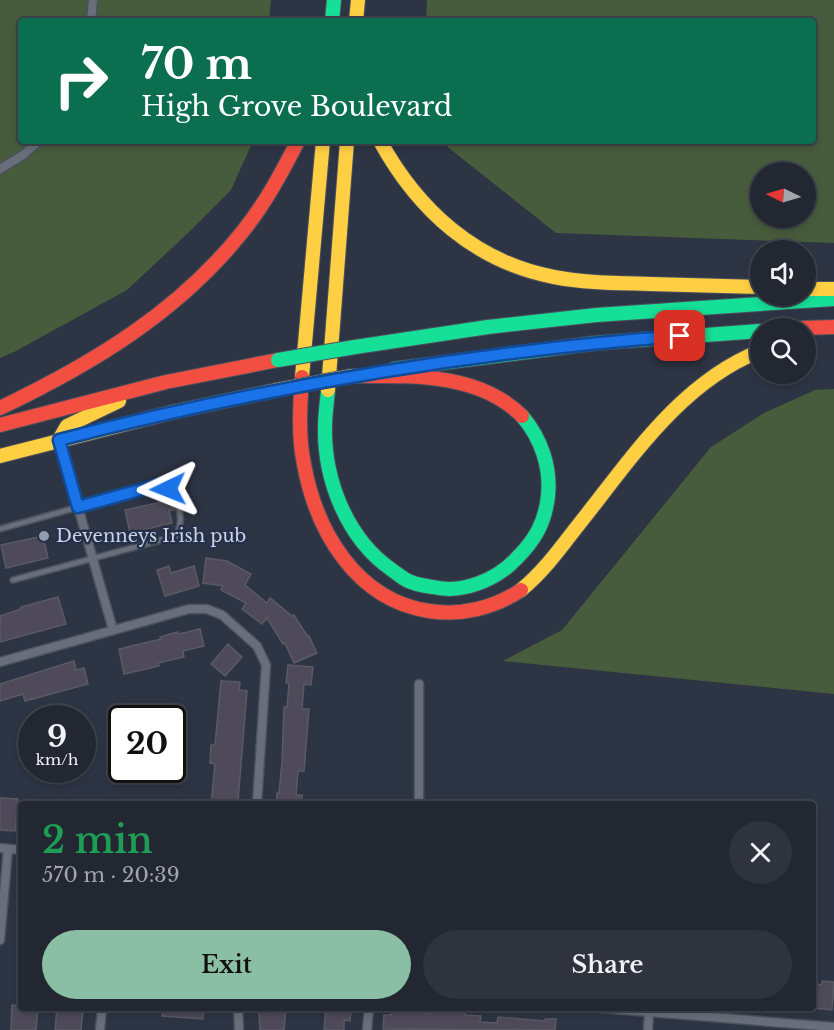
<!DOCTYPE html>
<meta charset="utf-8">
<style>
body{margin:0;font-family:"Libre Baskerville",serif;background:#2e333e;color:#f1f3f6;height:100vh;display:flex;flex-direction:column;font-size:22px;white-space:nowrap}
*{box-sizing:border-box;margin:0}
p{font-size:20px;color:#a2a5ac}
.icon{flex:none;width:33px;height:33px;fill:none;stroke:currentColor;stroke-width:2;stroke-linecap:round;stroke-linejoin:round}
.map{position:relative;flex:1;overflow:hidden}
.panel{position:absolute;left:18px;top:801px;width:798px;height:210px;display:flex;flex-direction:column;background:#222732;border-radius:6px;box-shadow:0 3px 9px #0003,0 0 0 2px #3f444d}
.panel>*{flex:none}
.banner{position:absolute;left:18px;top:18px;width:798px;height:126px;border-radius:6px;box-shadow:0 3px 9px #0003,0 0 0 2px #3f444d;background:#0b6e4f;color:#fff;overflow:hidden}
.needle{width:39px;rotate:275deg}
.buttons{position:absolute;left:750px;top:162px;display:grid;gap:12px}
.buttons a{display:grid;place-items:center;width:66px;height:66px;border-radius:50%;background:#222732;box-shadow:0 3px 9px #0003,0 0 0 2px #3f444d;font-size:30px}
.speed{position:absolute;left:18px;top:705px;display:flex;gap:12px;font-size:30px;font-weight:700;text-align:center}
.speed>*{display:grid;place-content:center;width:78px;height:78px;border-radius:50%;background:#222732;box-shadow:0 3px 9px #0003,0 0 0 2px #3f444d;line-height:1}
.speed small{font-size:15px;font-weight:400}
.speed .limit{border:3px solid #111;border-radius:9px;background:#fff;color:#111}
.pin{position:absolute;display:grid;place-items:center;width:51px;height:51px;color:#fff;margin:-26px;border-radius:12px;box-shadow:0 3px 9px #0006}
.me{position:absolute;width:66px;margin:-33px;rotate:268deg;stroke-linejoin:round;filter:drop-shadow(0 0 4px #0008)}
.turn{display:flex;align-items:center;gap:21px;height:126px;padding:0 24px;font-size:27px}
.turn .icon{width:78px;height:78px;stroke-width:2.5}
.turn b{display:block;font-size:42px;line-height:51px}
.round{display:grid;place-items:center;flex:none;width:63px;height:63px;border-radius:32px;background:#2e333e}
.overview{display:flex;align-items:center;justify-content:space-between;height:102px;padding:0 24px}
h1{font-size:36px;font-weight:600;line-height:45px;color:#1e9e55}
.action{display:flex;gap:12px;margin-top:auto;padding:12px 24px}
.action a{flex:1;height:69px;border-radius:36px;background:#8abfa5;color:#111;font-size:24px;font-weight:600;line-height:69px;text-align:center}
.action a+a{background:#2e333e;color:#f1f3f6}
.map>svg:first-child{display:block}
.green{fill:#475c3c;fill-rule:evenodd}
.building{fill:#4e4a59;stroke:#5a5a65;stroke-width:1.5}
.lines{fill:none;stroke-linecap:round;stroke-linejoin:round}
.lane-casing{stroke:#4b515d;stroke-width:8}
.street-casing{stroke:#4b515d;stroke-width:11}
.fast-casing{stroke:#4b515d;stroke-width:16}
.slow-casing{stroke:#4b515d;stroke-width:16}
.jam-casing{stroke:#4b515d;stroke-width:16}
.lane{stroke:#696f7a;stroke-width:4.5}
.street{stroke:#696f7a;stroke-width:8}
.fast{stroke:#16e098;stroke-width:14}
.slow{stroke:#ffcf43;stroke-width:14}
.jam{stroke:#f24e42;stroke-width:14}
.fast-bridge-casing{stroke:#4b515d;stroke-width:16;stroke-linecap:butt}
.slow-bridge-casing{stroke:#4b515d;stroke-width:16;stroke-linecap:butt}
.fast-bridge{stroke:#16e098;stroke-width:14}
.slow-bridge{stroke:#ffcf43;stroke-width:14}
.route-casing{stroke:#114b97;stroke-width:15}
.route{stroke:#1a73e8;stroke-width:10}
.poi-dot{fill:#949cac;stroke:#25314b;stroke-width:2}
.labels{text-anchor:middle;stroke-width:5;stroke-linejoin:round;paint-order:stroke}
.poi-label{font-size:18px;fill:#cbd4e4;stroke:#25314b;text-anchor:start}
</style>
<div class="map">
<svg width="834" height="1030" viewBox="0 0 834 1030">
<rect width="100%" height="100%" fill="#2d3443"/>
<g class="green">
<path d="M 0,0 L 271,0 L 269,21 L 21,21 L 21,141 L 253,141 L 231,190 L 187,234 L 127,290 L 14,352 L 0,358 Z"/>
<path d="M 427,0 L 834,0 L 834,243 L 556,233 L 440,141 L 813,141 L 813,21 L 426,21 ZM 760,172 L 806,172 L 806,218 L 760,218 Z"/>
<path d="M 834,389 L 834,694 L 503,661 L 562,630 L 711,447 L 764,413 L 815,390 Z"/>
</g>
<g class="building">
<path d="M 170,500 L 174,510 L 169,511 L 172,523 L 130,533 L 125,510 Z"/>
<path d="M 43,536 L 48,558 L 6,568 L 1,545 Z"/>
<path d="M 206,558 L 227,561 L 251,574 L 245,585 L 267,603 L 270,598 L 292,616 L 294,615 L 308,637 L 309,636 L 317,653 L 294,663 L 285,643 L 283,644 L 267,618 L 262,624 L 242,609 L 246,603 L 221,590 L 223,586 L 203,583 Z"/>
<path d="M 169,566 L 171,573 L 194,566 L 199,586 L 165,596 L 157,570 Z"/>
<path d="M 58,597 L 66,624 L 0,642 L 0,616 L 21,609 L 21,607 Z"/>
<path d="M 200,629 L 204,646 L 183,651 L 184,657 L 158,663 L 159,666 L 124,674 L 119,649 L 161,639 L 160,637 L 178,632 L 179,634 Z"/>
<path d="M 228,644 L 242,657 L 225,676 L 211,664 Z"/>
<path d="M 74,661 L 76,670 L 84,668 L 88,684 L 25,701 L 23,694 L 0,701 L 0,684 Z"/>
<path d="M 288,665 L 313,667 L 311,685 L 304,684 L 302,709 L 309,709 L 304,771 L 298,771 L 296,795 L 302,795 L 302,804 L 276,804 L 277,793 L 279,793 L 282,762 L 284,707 L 287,707 L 289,683 L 286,683 Z"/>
<path d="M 221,681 L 240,682 L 239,690 L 247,691 L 240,777 L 238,801 L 230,801 L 230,804 L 211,804 L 215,764 L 210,763 L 211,745 L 215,745 Z"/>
<path d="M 0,798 L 18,799 L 15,831 L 0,830 Z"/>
<path d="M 822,981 L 834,982 L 832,1010 L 814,1008 L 817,984 L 822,985 Z"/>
<path d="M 12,1005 L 21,1006 L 21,1008 L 38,1008 L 36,1030 L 11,1030 Z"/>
<path d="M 57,1008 L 83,1010 L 81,1030 L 55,1030 Z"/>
<path d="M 163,1008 L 204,1008 L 203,1019 L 162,1016 Z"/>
<path d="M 268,1008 L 286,1008 L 284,1030 L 260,1030 L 259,1012 L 268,1013 Z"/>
<path d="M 326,1008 L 347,1008 L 346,1010 L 351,1010 L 350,1021 L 344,1020 L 344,1030 L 324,1030 Z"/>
<path d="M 391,1010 L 431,1013 L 431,1010 L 465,1012 L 465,1015 L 481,1016 L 480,1022 L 497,1023 L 498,1017 L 545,1021 L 545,1019 L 556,1019 L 555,1030 L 383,1029 L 384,1015 L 391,1015 Z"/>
</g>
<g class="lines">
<defs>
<path id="lane" d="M 0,529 L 157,485 C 178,489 186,519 176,536 L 13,580"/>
<g id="street">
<path d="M 91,21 L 93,0"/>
<path d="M 0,169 L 23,155 L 39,141"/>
<path d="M 59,440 L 113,630"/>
<path d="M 0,662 L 189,609 L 207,609 L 222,615 L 257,646 L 266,665 L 257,804"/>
<path d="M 419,804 L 419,684"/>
<path d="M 0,848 L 21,850"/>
<path d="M 0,940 L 8,849"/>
<path d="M 238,1008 L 239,1030"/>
<path d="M 600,1008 L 834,1027"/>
<path d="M 100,1030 L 102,1008"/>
<path d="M 367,1030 L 369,1008"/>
<path d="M 648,1030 L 649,1012"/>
</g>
<g id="fast">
<path d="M 332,21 L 334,0"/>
<path d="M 355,347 L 488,327 L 596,315 L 834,299"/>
<path d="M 394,369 L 596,343 L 760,331"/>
<path d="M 328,390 C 327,402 325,415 325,427 C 324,480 347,539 392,570 C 398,574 404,580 411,582 C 418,585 426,586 433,587 C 462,594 496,580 516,559 C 535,540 545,523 548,496 C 551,467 541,438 522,416"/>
</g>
<g id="slow">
<path d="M 356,21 L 358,0"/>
<path d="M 380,141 C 418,210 475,262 554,277 C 585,283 618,283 650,284 C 687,285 723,286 760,287"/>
<path d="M 806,289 L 834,289"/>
<path d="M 302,377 L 323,141"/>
<path d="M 328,390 L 347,141"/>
<path d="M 59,440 L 67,426 L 119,401"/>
<path d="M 0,456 L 173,412 L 277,390"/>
<path d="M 521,590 C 543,572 559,550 576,528 C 629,462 679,383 760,351"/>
</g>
<g id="jam">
<path d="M 802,328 L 834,327"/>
<path d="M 352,376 C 409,376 478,372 522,416"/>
<path d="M 302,377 C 300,406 298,436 304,464 C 316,531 356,600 429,611 C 461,616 494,608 521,590"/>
<path d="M 0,408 C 92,364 179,312 243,231 C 265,204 282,172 298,141"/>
<path d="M 0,425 L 166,382 L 278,360"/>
</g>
</defs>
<use href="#lane" class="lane-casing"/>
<use href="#street" class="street-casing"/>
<use href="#fast" class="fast-casing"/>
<use href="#slow" class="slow-casing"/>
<use href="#jam" class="jam-casing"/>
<use href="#lane" class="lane"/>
<use href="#street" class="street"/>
<use href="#fast" class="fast"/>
<use href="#slow" class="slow"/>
<use href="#jam" class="jam"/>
<defs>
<path id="fast-bridge" d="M 278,360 L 355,347"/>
<path id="slow-bridge" d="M 277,390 L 352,376"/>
</defs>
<use href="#fast-bridge" class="fast-bridge-casing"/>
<use href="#slow-bridge" class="slow-bridge-casing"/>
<use href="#fast-bridge" class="fast-bridge"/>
<use href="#slow-bridge" class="slow-bridge"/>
</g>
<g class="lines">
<defs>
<path id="route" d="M 168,489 L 158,485 L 78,507 L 59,440 C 263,387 470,352 680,336"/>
</defs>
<use href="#route" class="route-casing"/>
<use href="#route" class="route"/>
</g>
<circle class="poi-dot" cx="44" cy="536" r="6"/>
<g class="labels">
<g class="poi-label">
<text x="56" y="542">Devenneys Irish pub</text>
</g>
</g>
</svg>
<div class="buttons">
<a><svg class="needle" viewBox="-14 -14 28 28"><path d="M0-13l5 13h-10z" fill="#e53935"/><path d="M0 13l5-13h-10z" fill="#a2a5ac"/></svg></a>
<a><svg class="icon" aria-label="sound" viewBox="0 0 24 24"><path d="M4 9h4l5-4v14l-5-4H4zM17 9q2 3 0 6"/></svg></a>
<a><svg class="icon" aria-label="search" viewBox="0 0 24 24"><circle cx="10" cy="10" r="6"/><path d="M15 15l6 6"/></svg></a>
</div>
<div class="speed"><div>9<small>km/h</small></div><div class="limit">20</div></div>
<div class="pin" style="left:680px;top:336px;background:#d93025"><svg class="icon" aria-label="arrive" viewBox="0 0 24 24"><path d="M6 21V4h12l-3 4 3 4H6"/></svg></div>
<svg class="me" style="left:168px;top:489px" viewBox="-20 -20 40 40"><path d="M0-17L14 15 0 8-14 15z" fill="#1a73e8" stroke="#fff" stroke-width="4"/></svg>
<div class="banner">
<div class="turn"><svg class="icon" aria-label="right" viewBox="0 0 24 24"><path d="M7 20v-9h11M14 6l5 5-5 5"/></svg><div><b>70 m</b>High Grove Boulevard</div></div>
</div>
<section class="panel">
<div class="overview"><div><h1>2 min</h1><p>570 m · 20:39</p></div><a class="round"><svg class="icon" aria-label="close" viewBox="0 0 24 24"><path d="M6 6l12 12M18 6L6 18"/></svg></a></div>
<div class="action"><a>Exit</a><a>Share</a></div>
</section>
</div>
